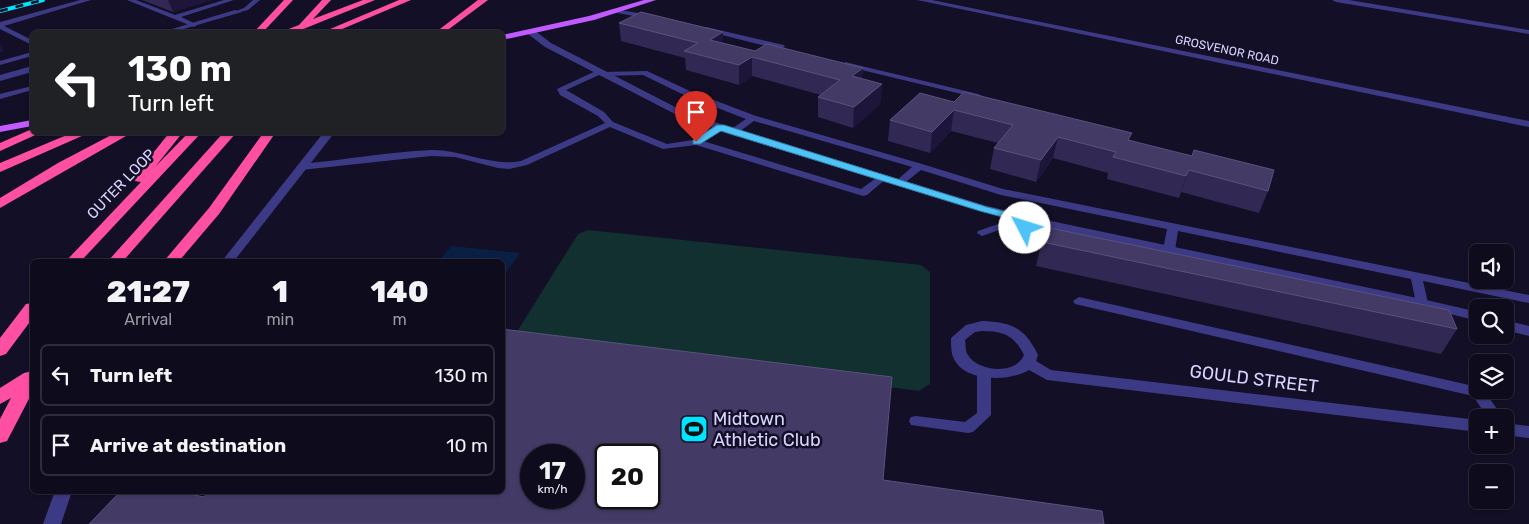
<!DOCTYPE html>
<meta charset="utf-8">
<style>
body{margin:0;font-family:Rubik,sans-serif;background:#171425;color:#f1f3f6;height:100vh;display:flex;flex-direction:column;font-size:19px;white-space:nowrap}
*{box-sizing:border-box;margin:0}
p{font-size:16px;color:#9b9ba3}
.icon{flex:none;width:28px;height:28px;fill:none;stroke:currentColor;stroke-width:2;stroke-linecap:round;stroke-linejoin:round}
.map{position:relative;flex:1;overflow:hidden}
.panel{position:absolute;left:30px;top:259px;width:475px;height:235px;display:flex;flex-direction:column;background:#0e0b1c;border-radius:8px;box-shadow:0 1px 4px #0004,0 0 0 1px #2e2b3b}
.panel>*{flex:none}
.guide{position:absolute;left:30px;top:30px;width:475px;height:105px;border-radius:8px;box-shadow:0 1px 4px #0004,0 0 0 1px #2e2b3b;background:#202124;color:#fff;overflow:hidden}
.controls{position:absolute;left:1469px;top:244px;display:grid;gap:10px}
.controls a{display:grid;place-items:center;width:45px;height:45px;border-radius:8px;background:#0e0b1c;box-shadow:0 1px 4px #0004,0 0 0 1px #2e2b3b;font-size:25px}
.speed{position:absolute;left:520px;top:444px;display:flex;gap:10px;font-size:25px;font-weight:700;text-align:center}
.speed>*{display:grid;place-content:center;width:65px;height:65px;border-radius:50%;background:#0e0b1c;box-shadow:0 1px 4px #0004,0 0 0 1px #2e2b3b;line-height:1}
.speed small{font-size:12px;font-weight:400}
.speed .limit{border:2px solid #111;border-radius:8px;background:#fff;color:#111}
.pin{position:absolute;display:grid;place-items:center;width:42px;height:42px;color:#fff;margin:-51px -21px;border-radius:50% 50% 50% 0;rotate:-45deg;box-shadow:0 0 5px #0007}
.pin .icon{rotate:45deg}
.me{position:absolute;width:55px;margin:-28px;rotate:310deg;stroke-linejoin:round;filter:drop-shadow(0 0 4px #0008)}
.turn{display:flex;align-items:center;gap:18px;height:105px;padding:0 15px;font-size:22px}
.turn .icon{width:65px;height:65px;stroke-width:2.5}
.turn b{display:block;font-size:35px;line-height:42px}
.eta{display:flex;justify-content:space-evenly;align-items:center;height:85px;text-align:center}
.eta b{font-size:30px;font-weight:800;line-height:35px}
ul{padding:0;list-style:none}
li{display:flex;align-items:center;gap:15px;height:62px;margin:0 10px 8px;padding:0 5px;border:2px solid #2e2b3b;border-radius:8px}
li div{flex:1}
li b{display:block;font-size:19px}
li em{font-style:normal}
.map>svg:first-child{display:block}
.green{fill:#12302f}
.water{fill:#0a1f44}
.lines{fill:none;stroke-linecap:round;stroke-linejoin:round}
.service{fill:#3d3a85;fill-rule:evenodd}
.minor{fill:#3d3a85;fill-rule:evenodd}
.tertiary{fill:#3d3a85;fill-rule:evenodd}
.primary{fill:#c25bff;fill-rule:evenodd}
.motorway{fill:#ff4fa3;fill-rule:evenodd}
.rail-casing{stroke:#00e5ff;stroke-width:4}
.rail{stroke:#130f26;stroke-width:2.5;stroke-dasharray:8;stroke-linecap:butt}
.wall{fill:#312854}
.shaded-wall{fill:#1d163a}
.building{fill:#433a66;stroke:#5a527e;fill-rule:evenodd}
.route{fill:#4fc3f7;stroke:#337fa1}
.labels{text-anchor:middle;stroke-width:5;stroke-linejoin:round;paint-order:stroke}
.far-street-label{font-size:12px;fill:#d9d4ff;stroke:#130f26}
.street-label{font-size:15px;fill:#d9d4ff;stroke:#130f26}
.near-street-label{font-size:18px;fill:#d9d4ff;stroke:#130f26}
.near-poi-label{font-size:18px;fill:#d9d4ff;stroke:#130f26;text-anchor:start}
</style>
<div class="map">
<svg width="1529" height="524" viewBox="0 0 1529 524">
<rect width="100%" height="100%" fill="#130f26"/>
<path class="green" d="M 588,230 L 921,265 L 930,272 L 930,384 L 919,391 L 524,340 L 518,330 L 578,234 Z"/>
<path class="water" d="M 451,246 L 520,253 L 503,277 L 502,261 L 439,261 Z"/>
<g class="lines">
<g class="service">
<path d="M 80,0 L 91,0 L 4,26 L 32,40 L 32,45 L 0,29 L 0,22 L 4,21 Z"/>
<path d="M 127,0 L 136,0 L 175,15 L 224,0 L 234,0 L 181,17 L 196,24 L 196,26 L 194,27 Z"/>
<path d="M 253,0 L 260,0 L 248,10 L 236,13 L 236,11 L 244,8 Z"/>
<path d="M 614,9 L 650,15 L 653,17 L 650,19 L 612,12 L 611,11 Z"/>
<path d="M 706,27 L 784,45 L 785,47 L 778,49 L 706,31 Z"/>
<path d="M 32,52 L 32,56 L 0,65 L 0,61 Z"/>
<path d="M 845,62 L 978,94 L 982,96 L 978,98 L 845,66 Z"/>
<path d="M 598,70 L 602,72 L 647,71 L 690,91 L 756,116 L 922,164 L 1003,189 L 1529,295 L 1529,303 L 1423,281 L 1428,303 L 1422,307 L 1416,303 L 1411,279 L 1178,231 L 1175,250 L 1169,253 L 1163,250 L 1167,229 L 1001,195 L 921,170 L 902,185 L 896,185 L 894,183 L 896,181 L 912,167 L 754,121 L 736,134 L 730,134 L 730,130 L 746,119 L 684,95 L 643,75 L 602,76 L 599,75 L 566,90 L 604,112 L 613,122 L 667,144 L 693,140 L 720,124 L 724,127 L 723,129 L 703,141 L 861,189 L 879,176 L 885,176 L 887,178 L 867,195 L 863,196 L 696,145 L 663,149 L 610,127 L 527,165 L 509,169 L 498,168 L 455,157 L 431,156 L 301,170 L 296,167 L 301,164 C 344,160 388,152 431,150 C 462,149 491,167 521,161 L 605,123 L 598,116 L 560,95 L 557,89 Z"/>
<path d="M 32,86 L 32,90 L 0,99 L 0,94 Z"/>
<path d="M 1027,217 L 1032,220 L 1031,227 L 1043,232 L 1059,245 L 1060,247 L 1059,249 L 1051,249 L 1035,236 L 1023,231 L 1005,228 L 982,236 L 977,233 L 978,231 L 1004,222 L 1021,224 L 1023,218 Z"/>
<path d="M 1079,297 L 1478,387 L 1478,390 L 1484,390 L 1503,418 L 1488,418 L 1473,396 L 1075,304 L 1073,301 Z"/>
<path d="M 984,368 L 989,370 L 991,373 L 991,415 L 973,432 L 968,433 L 911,425 L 909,421 L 911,417 L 916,416 L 965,422 L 977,413 L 977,373 L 979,370 Z"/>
</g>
<g class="minor">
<path d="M 917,0 L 932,0 L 1529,121 L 1529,127 Z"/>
<path d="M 1332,0 L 1349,0 L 1529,30 L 1529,34 L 1336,2 Z"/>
<path d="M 235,10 L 242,12 L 173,32 L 162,32 Z"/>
<path d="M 528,30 L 534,30 L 551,43 L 681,110 L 737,130 L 987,206 L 1051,221 L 1422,299 L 1478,312 L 1478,321 L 1422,307 L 1051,229 L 980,211 L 729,134 L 675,114 L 545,47 L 528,34 Z"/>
<path d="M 32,66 L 32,72 L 0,81 L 0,75 Z"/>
<path d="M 1505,320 L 1529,326 L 1529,336 L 1505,330 Z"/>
<path d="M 982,321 C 1012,322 1025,328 1038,355 L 1036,361 L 1051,370 L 1478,420 L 1478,432 L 1047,380 L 1029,370 C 1009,382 960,383 952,354 C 951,349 951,343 951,338 L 966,325 ZM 982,331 C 1003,331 1014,335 1024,355 C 1016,375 978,372 968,355 C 965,351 966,345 965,340 L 975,332 Z"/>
<path d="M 1505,423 L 1529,426 L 1529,438 L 1505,435 Z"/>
</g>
<g class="tertiary">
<path d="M 324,132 L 335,132 L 234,261 L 222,261 Z"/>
<path d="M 55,491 L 72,491 L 61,524 L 43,524 Z"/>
</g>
<g class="primary">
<path d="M 644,0 L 656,0 L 594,20 L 502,40 L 502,35 L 589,16 Z"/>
<path d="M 32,120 L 32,126 L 0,132 L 0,126 Z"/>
</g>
<g class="motorway">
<path d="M 284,0 L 293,0 L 263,32 L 254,32 Z"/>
<path d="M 322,0 L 331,0 L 313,19 L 363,0 L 375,0 L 296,32 L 285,32 L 286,30 L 299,25 Z"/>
<path d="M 399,0 L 411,0 L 335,32 L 323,32 Z"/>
<path d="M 478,0 L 488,0 L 445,32 L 436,32 Z"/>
<path d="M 32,129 L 32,132 L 42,132 L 0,151 L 0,143 Z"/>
<path d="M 74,132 L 91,132 L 0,172 L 0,163 Z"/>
<path d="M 117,132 L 133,132 L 0,208 L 0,198 L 58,163 Z"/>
<path d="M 170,132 L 183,132 L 155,167 L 189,132 L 202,132 L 81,261 L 66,261 L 141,182 L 135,181 L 133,178 Z"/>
<path d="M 224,132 L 237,132 L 123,261 L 108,261 Z"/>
<path d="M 264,132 L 276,132 L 219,214 L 179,261 L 164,261 L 209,208 Z"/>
<path d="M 32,303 L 32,319 L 6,354 L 0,356 L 0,338 L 26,304 Z"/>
<path d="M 32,371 L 32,393 L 7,441 L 0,443 L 0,419 L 11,398 L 0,404 L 0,388 L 24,373 Z"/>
</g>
<defs>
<path id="rail" d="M 0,11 L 43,0"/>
</defs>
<use href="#rail" class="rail-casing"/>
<use href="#rail" class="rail"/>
</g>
<g class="wall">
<path d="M 142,0 L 211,0 L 173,12 Z"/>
<path d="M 619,23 L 723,32 L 723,43 L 755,51 L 863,68 L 862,79 L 882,84 L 880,104 L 853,128 L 818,117 L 818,97 L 821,95 L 752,76 L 739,85 L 686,70 L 685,58 L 621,41 Z"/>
<path d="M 954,102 L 1130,140 L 1268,191 L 1259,213 L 1181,192 L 1179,198 L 1107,179 L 1108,173 L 1053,158 L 1036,182 L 990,169 L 994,148 L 998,143 L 951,131 L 930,153 L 888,141 L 890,120 Z"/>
<path d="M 1045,227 L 1457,329 L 1441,354 L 1036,266 Z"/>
</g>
<g class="shaded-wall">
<path d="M 168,0 L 211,0 L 173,12 Z"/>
<path d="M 723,32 L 723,51 L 710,58 L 710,40 Z"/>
<path d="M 0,45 L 4,51 L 0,52 Z"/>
<path d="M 752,57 L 752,76 L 739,85 L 739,65 Z"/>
<path d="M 863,68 L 861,87 L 852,76 Z"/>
<path d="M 882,84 L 880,104 L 853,128 L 854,107 Z"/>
<path d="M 954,110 L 951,131 L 930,153 L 932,132 Z"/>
<path d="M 1058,137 L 1053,158 L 1036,182 L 1041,160 Z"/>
<path d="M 1189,170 L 1181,192 L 1179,198 L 1186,176 Z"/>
</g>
<g class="building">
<path d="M 641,12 L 723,32 L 710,40 L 755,51 L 767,44 L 863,68 L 852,76 L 882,84 L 854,107 L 818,97 L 840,80 L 752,57 L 739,65 L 684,51 L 698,43 L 619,23 Z"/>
<path d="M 964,92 L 1132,133 L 1128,140 L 1192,156 L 1194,150 L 1274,170 L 1268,191 L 1189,170 L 1186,176 L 1113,157 L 1116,152 L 1058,137 L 1041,160 L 994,148 L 1013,125 L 954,110 L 932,132 L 890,120 L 920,93 L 954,102 Z"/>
<path d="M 1045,227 L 1449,310 L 1457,329 L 1042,242 Z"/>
<path d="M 502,329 L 892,377 L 883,480 L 1102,511 L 1104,524 L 89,524 L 121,491 L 175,491 L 204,497 L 209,491 L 502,491 ZM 531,455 L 574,455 L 574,498 L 531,498 ZM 606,455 L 649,455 L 649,498 L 606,498 Z"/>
</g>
<path class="route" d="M 717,125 L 724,125 L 987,207 L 1031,218 L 1032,220 L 1029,231 L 1022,231 L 1021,222 L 980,211 L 721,131 L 700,144 L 693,144 L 693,140 Z"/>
<defs>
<symbol id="stadium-square" viewBox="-11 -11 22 22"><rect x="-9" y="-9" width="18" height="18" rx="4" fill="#00e5ff" stroke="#130f26"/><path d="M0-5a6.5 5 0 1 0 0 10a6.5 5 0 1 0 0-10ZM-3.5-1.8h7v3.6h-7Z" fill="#111"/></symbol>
</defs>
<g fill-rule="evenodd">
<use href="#stadium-square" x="678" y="413" width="32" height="32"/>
</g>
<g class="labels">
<g class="far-street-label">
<text transform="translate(1227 50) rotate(12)" y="4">GROSVENOR ROAD</text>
</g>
<g class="street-label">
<text transform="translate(121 184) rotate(-46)" y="5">OUTER LOOP</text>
</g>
<g class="near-street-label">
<text transform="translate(1254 379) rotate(7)" y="6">GOULD STREET</text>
</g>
<g class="near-poi-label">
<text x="713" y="425">Midtown<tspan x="713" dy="21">Athletic Club</tspan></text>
</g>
</g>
</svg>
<div class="controls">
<a><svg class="icon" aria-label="sound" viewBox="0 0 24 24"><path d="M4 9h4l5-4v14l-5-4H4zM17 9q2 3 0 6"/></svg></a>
<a><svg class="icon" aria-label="search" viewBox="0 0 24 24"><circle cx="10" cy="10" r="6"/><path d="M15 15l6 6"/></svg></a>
<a><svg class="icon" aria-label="layers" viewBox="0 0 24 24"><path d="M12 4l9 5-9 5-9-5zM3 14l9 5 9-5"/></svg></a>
<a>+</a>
<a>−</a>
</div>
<div class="speed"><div>17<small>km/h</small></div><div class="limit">20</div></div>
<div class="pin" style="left:696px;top:142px;background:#d93025"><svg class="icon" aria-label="arrive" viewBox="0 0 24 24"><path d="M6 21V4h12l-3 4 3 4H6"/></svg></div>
<svg class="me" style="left:1025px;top:228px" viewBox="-20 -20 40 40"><circle r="19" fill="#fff"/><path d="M0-13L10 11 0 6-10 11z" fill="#4fc3f7"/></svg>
<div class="guide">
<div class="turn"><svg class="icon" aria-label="left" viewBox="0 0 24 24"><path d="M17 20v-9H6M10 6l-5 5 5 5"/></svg><div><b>130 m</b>Turn left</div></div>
</div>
<section class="panel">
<div class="eta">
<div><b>21:27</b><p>Arrival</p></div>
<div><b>1</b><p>min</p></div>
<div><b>140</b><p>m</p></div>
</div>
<ul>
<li><svg class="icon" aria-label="left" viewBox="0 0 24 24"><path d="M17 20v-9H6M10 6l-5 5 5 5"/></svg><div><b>Turn left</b></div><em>130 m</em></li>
<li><svg class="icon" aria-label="arrive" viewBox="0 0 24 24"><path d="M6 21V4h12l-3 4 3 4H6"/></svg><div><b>Arrive at destination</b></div><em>10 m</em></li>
</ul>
</section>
</div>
